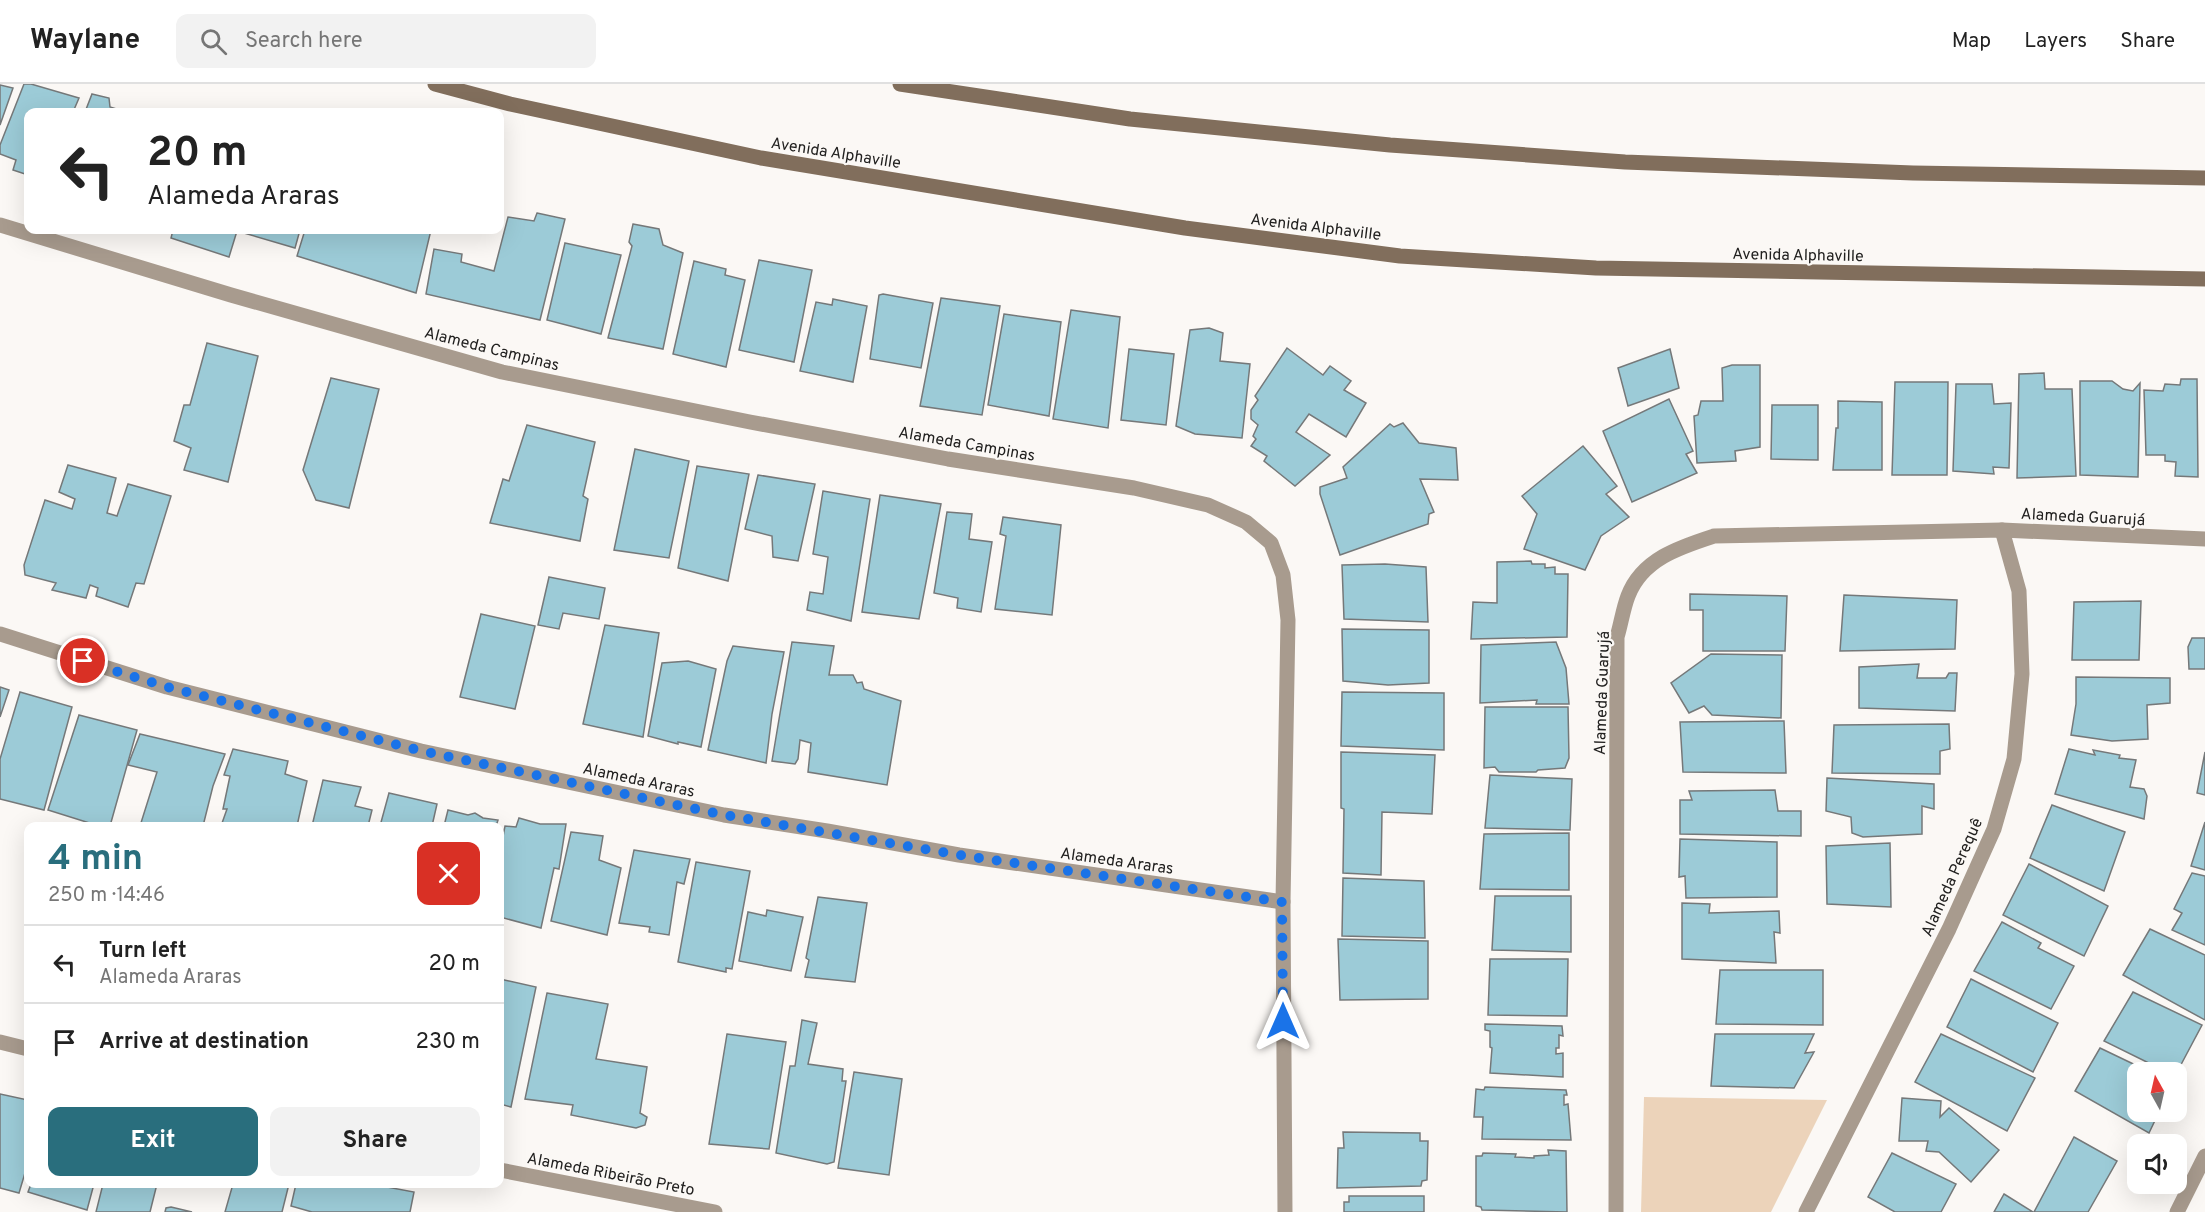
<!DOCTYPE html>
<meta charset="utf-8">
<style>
body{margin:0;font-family:Overpass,sans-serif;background:#f2f2f2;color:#222;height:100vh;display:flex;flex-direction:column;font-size:22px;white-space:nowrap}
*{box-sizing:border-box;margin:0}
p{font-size:20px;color:#767676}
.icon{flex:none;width:33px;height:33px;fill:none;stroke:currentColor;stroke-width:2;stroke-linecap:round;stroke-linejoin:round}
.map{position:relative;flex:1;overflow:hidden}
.panel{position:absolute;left:24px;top:738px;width:480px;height:366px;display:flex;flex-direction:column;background:#fff;border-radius:12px;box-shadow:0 6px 24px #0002}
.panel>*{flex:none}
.top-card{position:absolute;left:24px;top:24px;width:480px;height:126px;border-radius:12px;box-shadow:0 6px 24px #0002;background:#fff;color:#222;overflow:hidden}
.needle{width:39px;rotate:352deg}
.fabs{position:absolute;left:2127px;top:978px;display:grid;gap:12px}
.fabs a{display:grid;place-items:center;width:60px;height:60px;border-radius:12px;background:#fff;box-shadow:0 6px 24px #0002;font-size:30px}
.pin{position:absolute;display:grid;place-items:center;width:51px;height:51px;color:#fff;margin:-26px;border:3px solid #fff;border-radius:50%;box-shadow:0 2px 6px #0007}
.me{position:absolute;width:66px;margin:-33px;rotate:0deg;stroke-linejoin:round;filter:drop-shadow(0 0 4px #0008)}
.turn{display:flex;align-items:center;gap:21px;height:126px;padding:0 24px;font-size:27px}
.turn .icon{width:78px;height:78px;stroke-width:2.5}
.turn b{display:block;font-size:42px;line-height:51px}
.round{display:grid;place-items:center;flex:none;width:63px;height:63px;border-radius:12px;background:#f2f2f2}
.overview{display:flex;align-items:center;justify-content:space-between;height:102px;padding:0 24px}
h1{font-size:36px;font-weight:700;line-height:45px;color:#296e7d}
.action{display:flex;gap:12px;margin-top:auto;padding:12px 24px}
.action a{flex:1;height:69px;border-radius:12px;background:#296e7d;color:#fff;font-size:24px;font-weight:700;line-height:69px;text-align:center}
.action a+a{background:#f2f2f2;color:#222}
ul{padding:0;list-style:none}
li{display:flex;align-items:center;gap:18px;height:78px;padding:0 24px;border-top:2px solid #e0e0e0}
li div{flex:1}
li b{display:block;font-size:22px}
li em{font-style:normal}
header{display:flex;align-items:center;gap:36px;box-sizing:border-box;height:84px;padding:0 30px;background:#fff;border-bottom:2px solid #e0e0e0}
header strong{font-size:28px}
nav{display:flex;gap:33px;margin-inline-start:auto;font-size:21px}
.search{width:420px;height:54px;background:#f2f2f2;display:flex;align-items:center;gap:15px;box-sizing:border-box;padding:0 21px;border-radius:12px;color:#767676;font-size:22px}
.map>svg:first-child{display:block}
.green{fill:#ecd3ba}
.building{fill:#9ccbd7;stroke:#757879;stroke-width:1.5}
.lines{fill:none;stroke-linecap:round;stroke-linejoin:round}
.minor{stroke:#a89b8e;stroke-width:15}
.secondary{stroke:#816e5c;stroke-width:15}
.route{stroke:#1a73e8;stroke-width:10;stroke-dasharray:0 18}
.labels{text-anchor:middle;stroke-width:4.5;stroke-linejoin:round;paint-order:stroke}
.street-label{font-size:16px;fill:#21201f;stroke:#fbf8f5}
</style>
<header>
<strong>Waylane</strong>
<div class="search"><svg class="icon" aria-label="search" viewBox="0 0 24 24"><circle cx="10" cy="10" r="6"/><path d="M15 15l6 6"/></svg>Search here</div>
<nav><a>Map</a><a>Layers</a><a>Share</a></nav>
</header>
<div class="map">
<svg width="2205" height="1128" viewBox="0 0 2205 1128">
<rect width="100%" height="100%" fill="#fbf8f5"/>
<path class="green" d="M 1644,1013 L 1827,1016 L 1771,1128 L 1641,1128 Z"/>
<g class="building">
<path d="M 24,0 L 31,0 L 79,14 L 73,28 L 28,28 L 28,91 L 13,86 L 16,76 L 0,70 L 0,61 Z"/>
<path d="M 0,1 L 13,4 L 0,41 Z"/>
<path d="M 92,10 L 109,14 L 110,23 L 126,28 L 85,28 Z"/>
<path d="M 537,129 L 565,135 L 540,236 L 426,210 L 434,165 L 462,170 L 461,178 L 494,187 L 508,133 L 534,137 Z"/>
<path d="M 633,140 L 659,145 L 663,161 L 683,169 L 663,265 L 608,254 L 632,162 L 629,158 Z"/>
<path d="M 173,146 L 300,146 L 295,164 L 237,147 L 229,173 L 171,154 Z"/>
<path d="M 305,146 L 431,146 L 416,209 L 297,172 Z"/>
<path d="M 565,159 L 621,171 L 601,250 L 547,236 Z"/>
<path d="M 759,176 L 812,186 L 794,278 L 739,266 Z"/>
<path d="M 694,177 L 726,185 L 725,191 L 745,196 L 726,283 L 673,270 Z"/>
<path d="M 883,210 L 933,219 L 921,284 L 870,275 L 879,211 Z"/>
<path d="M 941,214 L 1000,222 L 982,331 L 920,322 Z"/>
<path d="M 833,215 L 867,222 L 853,298 L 800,287 L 816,218 L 832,221 Z"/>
<path d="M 1071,226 L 1120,233 L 1108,344 L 1053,335 Z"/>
<path d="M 1004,230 L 1061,238 L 1049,332 L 988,321 Z"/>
<path d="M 1209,244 L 1223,249 L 1220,277 L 1250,280 L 1242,354 L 1195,350 L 1176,342 L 1190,246 Z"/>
<path d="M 207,259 L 258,272 L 228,398 L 184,386 L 191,364 L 174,357 L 184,321 L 190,321 Z"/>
<path d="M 1287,264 L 1323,291 L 1330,282 L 1351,297 L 1344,306 L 1366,319 L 1346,353 L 1309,330 L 1296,348 L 1330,371 L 1295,402 L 1264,377 L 1267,372 L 1251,362 L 1256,355 L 1253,352 L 1258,341 L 1251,335 L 1251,326 L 1258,316 L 1255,312 Z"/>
<path d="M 1129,265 L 1174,270 L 1166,341 L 1121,336 Z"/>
<path d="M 1670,265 L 1679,304 L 1628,322 L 1618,284 Z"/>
<path d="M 1732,281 L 1760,281 L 1760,363 L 1735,367 L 1736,377 L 1697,379 L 1694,332 L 1698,331 L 1701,317 L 1723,317 L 1722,284 Z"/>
<path d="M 2044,289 L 2045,305 L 2072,305 L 2076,392 L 2017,394 L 2019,290 Z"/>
<path d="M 331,294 L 379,305 L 349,424 L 316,416 L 303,386 Z"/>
<path d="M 2181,295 L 2197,295 L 2198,393 L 2175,392 L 2176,378 L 2165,377 L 2165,371 L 2146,371 L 2144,306 L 2163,307 L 2165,300 L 2180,301 Z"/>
<path d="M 2080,297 L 2112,297 L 2123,305 L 2133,307 L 2140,299 L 2138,393 L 2080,391 Z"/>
<path d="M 1895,298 L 1948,298 L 1947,391 L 1892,391 Z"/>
<path d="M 1956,300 L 1992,300 L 1994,320 L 2011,319 L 2009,384 L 1993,383 L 1994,390 L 1953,387 Z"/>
<path d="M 1669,315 L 1693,367 L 1686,370 L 1697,389 L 1632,418 L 1603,347 Z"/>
<path d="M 1838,317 L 1882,318 L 1882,386 L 1833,386 L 1836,344 L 1838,344 Z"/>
<path d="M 1772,321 L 1818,321 L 1818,376 L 1771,375 Z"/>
<path d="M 1403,339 L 1419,359 L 1456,364 L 1458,396 L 1420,395 L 1434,428 L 1429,430 L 1428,440 L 1340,471 L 1320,410 L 1320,403 L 1347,394 L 1343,383 L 1390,340 L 1394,343 Z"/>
<path d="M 527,341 L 595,358 L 583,412 L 588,415 L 580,457 L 490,439 L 503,395 L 509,397 Z"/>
<path d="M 1583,362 L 1617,402 L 1606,410 L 1629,433 L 1601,452 L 1585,486 L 1524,465 L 1537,430 L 1522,412 Z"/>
<path d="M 635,365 L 689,377 L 669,474 L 614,466 Z"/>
<path d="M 68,381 L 116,394 L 107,429 L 117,432 L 128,400 L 171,412 L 144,500 L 136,499 L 128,523 L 96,512 L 98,504 L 90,501 L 86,514 L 52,506 L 56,499 L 25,491 L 24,481 L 45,416 L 72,425 L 75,415 L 59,408 Z"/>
<path d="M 697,382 L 749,390 L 728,497 L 678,484 Z"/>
<path d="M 758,391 L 815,400 L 798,477 L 773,473 L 772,452 L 745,445 Z"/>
<path d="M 823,407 L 870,415 L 851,537 L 807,526 L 810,508 L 823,510 L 828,473 L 813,470 Z"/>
<path d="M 880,411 L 941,420 L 919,535 L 862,528 Z"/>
<path d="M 947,428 L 972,430 L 969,455 L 992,458 L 981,528 L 957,524 L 958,514 L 934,509 Z"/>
<path d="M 1003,433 L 1061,441 L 1052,531 L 995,525 L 1006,452 L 1000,450 Z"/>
<path d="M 1531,477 L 1532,480 L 1545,480 L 1545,484 L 1555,483 L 1555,490 L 1568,490 L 1567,553 L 1471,555 L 1473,518 L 1497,519 L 1497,478 Z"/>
<path d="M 1385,480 L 1426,483 L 1428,538 L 1344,535 L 1342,481 Z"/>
<path d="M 549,493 L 605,504 L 599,535 L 563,529 L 559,545 L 538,541 Z"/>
<path d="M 1690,510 L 1787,512 L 1785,567 L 1703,567 L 1703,526 L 1690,526 Z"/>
<path d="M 1844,511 L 1957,516 L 1955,565 L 1840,567 Z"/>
<path d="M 2141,517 L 2139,576 L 2072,576 L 2074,518 Z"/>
<path d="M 481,530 L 535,542 L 515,625 L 460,613 Z"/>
<path d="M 605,541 L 659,549 L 643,653 L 583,640 Z"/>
<path d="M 1342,545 L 1429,546 L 1429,599 L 1388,601 L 1343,597 Z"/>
<path d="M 2192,554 L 2205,554 L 2205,585 L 2189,585 L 2188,563 Z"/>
<path d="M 792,558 L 834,562 L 829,591 L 853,591 L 857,599 L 862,598 L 864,605 L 901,617 L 887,701 L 808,688 L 811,659 L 800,656 L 798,675 L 795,680 L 772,677 Z"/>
<path d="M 1556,558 L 1566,584 L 1569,620 L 1536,620 L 1537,616 L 1480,619 L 1481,561 Z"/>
<path d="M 733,562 L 784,568 L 772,630 L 766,679 L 708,666 L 727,577 Z"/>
<path d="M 1711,570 L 1782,571 L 1781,634 L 1712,631 L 1704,622 L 1689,629 L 1671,599 Z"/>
<path d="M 688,577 L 716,585 L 701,663 L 678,658 L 678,660 L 648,652 L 662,579 Z"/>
<path d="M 1919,580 L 1917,594 L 1946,594 L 1949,589 L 1957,589 L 1955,627 L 1859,624 L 1859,583 Z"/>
<path d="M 2076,593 L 2170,594 L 2170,619 L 2147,621 L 2148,655 L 2112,657 L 2071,651 L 2076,620 Z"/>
<path d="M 0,603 L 9,606 L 0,633 Z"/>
<path d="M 20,608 L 72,623 L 44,726 L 0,715 L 0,675 Z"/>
<path d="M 1342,608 L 1444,609 L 1444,666 L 1341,662 Z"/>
<path d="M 1485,623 L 1568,623 L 1569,674 L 1565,684 L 1538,686 L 1536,688 L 1499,688 L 1495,683 L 1484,684 Z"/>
<path d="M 79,631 L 137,646 L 110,742 L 99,742 L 48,726 Z"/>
<path d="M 1784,637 L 1786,689 L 1683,688 L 1680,638 Z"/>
<path d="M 1949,640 L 1950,665 L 1940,667 L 1940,690 L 1832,689 L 1834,641 Z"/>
<path d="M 140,650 L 225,670 L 213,702 L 203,742 L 140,742 L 157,688 L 128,681 Z"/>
<path d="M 233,665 L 288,677 L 285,690 L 307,697 L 297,742 L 221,742 L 227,725 L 223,725 L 230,692 L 224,691 Z"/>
<path d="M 2069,665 L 2095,671 L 2093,666 L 2120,671 L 2119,674 L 2136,676 L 2130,703 L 2144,705 L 2147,712 L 2144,735 L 2055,710 Z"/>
<path d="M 1341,668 L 1435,671 L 1432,730 L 1382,728 L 1381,791 L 1343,789 L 1344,725 L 1341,724 Z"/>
<path d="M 2205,668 L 2205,711 L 2197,709 Z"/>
<path d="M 1490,691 L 1572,695 L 1570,746 L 1485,744 Z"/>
<path d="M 1827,694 L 1934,700 L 1934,725 L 1922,722 L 1922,750 L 1863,753 L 1852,749 L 1851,733 L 1826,727 Z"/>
<path d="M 323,696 L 361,703 L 355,722 L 372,726 L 368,742 L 312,742 Z"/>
<path d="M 1775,706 L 1778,727 L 1801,727 L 1801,752 L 1680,750 L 1680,716 L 1692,716 L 1689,707 Z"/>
<path d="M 389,709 L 437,720 L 432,742 L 380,742 Z"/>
<path d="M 2052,721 L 2125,748 L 2104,807 L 2030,774 Z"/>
<path d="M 448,726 L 468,731 L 475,729 L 483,734 L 498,736 L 496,742 L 444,742 Z"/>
<path d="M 519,734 L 540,740 L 566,740 L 559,785 L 554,784 L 541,844 L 500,833 L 500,768 L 505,742 L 516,743 Z"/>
<path d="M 2205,738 L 2205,786 L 2191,782 Z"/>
<path d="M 571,748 L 603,752 L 599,776 L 621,784 L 607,851 L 551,837 Z"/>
<path d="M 1569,749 L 1569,806 L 1480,805 L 1484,750 Z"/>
<path d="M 1680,755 L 1777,758 L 1777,813 L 1686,814 L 1685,792 L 1679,793 Z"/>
<path d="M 1890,759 L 1891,823 L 1827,820 L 1826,762 Z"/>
<path d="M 634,766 L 690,775 L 684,800 L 677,798 L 669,851 L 649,848 L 650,843 L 619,839 Z"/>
<path d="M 696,778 L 750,787 L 732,885 L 726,884 L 726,888 L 678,878 Z"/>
<path d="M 2029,780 L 2108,822 L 2084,872 L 2003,831 Z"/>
<path d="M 2192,789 L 2205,792 L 2205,861 L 2172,846 L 2182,829 L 2174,825 Z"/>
<path d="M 1343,794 L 1424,797 L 1425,854 L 1342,852 Z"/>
<path d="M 1495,812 L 1571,812 L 1571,868 L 1492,866 Z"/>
<path d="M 818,813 L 867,819 L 855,898 L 805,893 L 809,876 L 806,874 Z"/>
<path d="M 1682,819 L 1710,820 L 1709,829 L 1779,827 L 1780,849 L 1774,848 L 1776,879 L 1682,875 Z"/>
<path d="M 767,826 L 803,833 L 791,887 L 739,877 L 748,828 L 766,832 Z"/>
<path d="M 2002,838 L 2041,859 L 2038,864 L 2074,882 L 2051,925 L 1974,887 Z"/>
<path d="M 2150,845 L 2205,871 L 2205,936 L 2123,891 Z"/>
<path d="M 1338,855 L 1428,857 L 1428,915 L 1340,916 Z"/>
<path d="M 1490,875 L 1568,875 L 1567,932 L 1488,931 Z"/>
<path d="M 1720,886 L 1823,886 L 1823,941 L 1716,940 Z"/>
<path d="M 500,895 L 536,903 L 511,1023 L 500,1020 Z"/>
<path d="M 1971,895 L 2058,939 L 2033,988 L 1947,943 Z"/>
<path d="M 2133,908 L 2202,941 L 2176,990 L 2167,988 L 2104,957 Z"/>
<path d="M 547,909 L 608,920 L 596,975 L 647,983 L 640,1029 L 647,1033 L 645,1041 L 636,1044 L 571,1031 L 573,1021 L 525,1015 Z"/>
<path d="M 802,936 L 817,939 L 808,980 L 843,985 L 842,997 L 846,997 L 834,1078 L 827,1080 L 776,1069 L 790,982 L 795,982 Z"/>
<path d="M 1485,940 L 1562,942 L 1563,952 L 1559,951 L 1559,964 L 1556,964 L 1556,970 L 1563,969 L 1563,993 L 1490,989 L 1492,964 L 1490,963 L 1490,947 L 1485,946 Z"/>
<path d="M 727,950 L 786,958 L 769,1065 L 709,1060 Z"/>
<path d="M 1715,950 L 1814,950 L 1805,969 L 1814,968 L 1794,1004 L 1711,1002 Z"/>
<path d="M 1941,950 L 2035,994 L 2007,1047 L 1915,998 Z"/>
<path d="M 2100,964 L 2150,988 L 2138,988 L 2138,1028 L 2159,1028 L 2149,1049 L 2075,1007 Z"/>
<path d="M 854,988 L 902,995 L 889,1091 L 838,1084 Z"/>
<path d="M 1485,1003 L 1566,1006 L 1567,1011 L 1564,1011 L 1564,1021 L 1568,1020 L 1571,1056 L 1482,1055 L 1483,1033 L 1474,1033 L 1476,1005 L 1484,1006 Z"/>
<path d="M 0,1010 L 28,1016 L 28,1079 L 19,1109 L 0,1104 Z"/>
<path d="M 1902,1014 L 1941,1017 L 1940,1033 L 1949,1024 L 1999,1066 L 1971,1098 L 1939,1068 L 1926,1067 L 1928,1057 L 1899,1057 Z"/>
<path d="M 1343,1048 L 1420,1049 L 1420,1057 L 1428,1057 L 1427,1096 L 1422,1097 L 1421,1102 L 1337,1104 L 1338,1064 L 1344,1064 Z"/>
<path d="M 2074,1053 L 2117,1077 L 2088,1128 L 2034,1128 Z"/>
<path d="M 1548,1066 L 1566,1067 L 1567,1128 L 1482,1126 L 1481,1123 L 1476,1122 L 1476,1072 L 1482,1072 L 1483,1069 L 1516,1070 L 1515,1073 L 1534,1074 L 1534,1072 L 1549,1071 Z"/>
<path d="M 1892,1069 L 1956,1100 L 1941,1128 L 1895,1128 L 1868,1113 Z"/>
<path d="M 31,1100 L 94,1100 L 87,1126 L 28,1108 Z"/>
<path d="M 103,1100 L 157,1100 L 150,1128 L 96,1128 Z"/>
<path d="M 233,1100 L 289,1100 L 282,1128 L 225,1128 Z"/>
<path d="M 296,1100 L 371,1100 L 414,1108 L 410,1128 L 312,1128 L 291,1122 Z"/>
<path d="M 2004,1110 L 2033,1128 L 1994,1128 Z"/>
<path d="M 1349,1112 L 1424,1112 L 1424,1128 L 1344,1128 L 1344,1118 L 1349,1118 Z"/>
<path d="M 171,1123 L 192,1128 L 165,1128 L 166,1124 Z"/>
</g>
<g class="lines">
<g class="minor">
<path d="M 0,141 L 231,211 L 502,288 L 750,338 L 948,375 L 1134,404 L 1208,421 L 1246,438 L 1271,459 L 1283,491 L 1288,536 L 1283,818 L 1285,1128"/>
<path d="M 0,550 L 167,603 L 421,667 L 724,731 L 827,747 L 959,771 L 1283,818"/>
<path d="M 0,958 L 28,965"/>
<path d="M 500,1086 L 715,1128"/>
<path d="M 1616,1128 L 1617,553 C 1621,540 1623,525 1628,512 C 1642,475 1680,463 1714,452 L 2002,446 L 2205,455"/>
<path d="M 1806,1128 L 1949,845 L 1994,745 L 2014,675 L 2022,590 L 2019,507 L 2002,446"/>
<path d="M 2177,1128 L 2205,1072"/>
</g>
<g class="secondary">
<path d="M 435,0 L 510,20 L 761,74 L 1185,144 L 1400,172 L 1596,184 L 2205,195"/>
<path d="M 900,0 L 1130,35 L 1390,61 L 1625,78 L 1913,89 L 2205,94"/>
</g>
</g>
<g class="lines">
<path class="route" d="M 83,577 L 167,603 L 422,667 L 724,731 L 959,771 L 1282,818 L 1283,937"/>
</g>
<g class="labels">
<g class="street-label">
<text transform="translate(836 68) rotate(9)" y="6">Avenida Alphaville</text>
<text transform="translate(1316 142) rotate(7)" y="6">Avenida Alphaville</text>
<text transform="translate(1798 170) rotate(1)" y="6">Avenida Alphaville</text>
<text transform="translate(492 264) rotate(14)" y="6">Alameda Campinas</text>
<text transform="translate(967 359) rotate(10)" y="6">Alameda Campinas</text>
<text transform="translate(2083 432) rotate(3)" y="6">Alameda Guarujá</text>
<text transform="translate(1601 609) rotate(-88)" y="6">Alameda Guarujá</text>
<text transform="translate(639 695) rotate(12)" y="6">Alameda Araras</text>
<text transform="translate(1117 776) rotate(8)" y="6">Alameda Araras</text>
<text transform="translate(1951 793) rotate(-66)" y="6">Alameda Perequê</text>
<text transform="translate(611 1089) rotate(11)" y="6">Alameda Ribeirão Preto</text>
</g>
</g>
</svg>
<div class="fabs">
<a><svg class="needle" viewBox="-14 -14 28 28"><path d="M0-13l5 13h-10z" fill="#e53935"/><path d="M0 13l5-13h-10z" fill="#767676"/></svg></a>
<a><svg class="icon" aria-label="sound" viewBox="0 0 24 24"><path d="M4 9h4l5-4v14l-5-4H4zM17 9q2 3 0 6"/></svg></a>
</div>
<div class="pin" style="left:83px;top:577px;background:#d93025"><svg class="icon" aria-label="arrive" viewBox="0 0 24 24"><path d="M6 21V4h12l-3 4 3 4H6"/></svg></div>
<svg class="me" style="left:1283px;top:937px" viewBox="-20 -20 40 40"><path d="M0-17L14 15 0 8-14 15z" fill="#1a73e8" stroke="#fff" stroke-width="4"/></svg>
<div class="top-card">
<div class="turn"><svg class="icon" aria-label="left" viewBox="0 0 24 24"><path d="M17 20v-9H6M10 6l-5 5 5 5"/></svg><div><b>20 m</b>Alameda Araras</div></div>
</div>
<section class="panel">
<div class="overview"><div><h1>4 min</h1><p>250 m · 14:46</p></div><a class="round" style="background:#d93025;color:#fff"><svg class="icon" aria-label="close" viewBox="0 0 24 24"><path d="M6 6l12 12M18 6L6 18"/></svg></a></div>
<ul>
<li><svg class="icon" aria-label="left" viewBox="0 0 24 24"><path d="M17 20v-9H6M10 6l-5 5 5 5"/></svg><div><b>Turn left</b><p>Alameda Araras</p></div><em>20 m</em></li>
<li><svg class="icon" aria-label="arrive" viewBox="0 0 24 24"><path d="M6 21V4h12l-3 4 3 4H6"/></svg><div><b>Arrive at destination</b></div><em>230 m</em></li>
</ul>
<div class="action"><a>Exit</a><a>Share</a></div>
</section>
</div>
